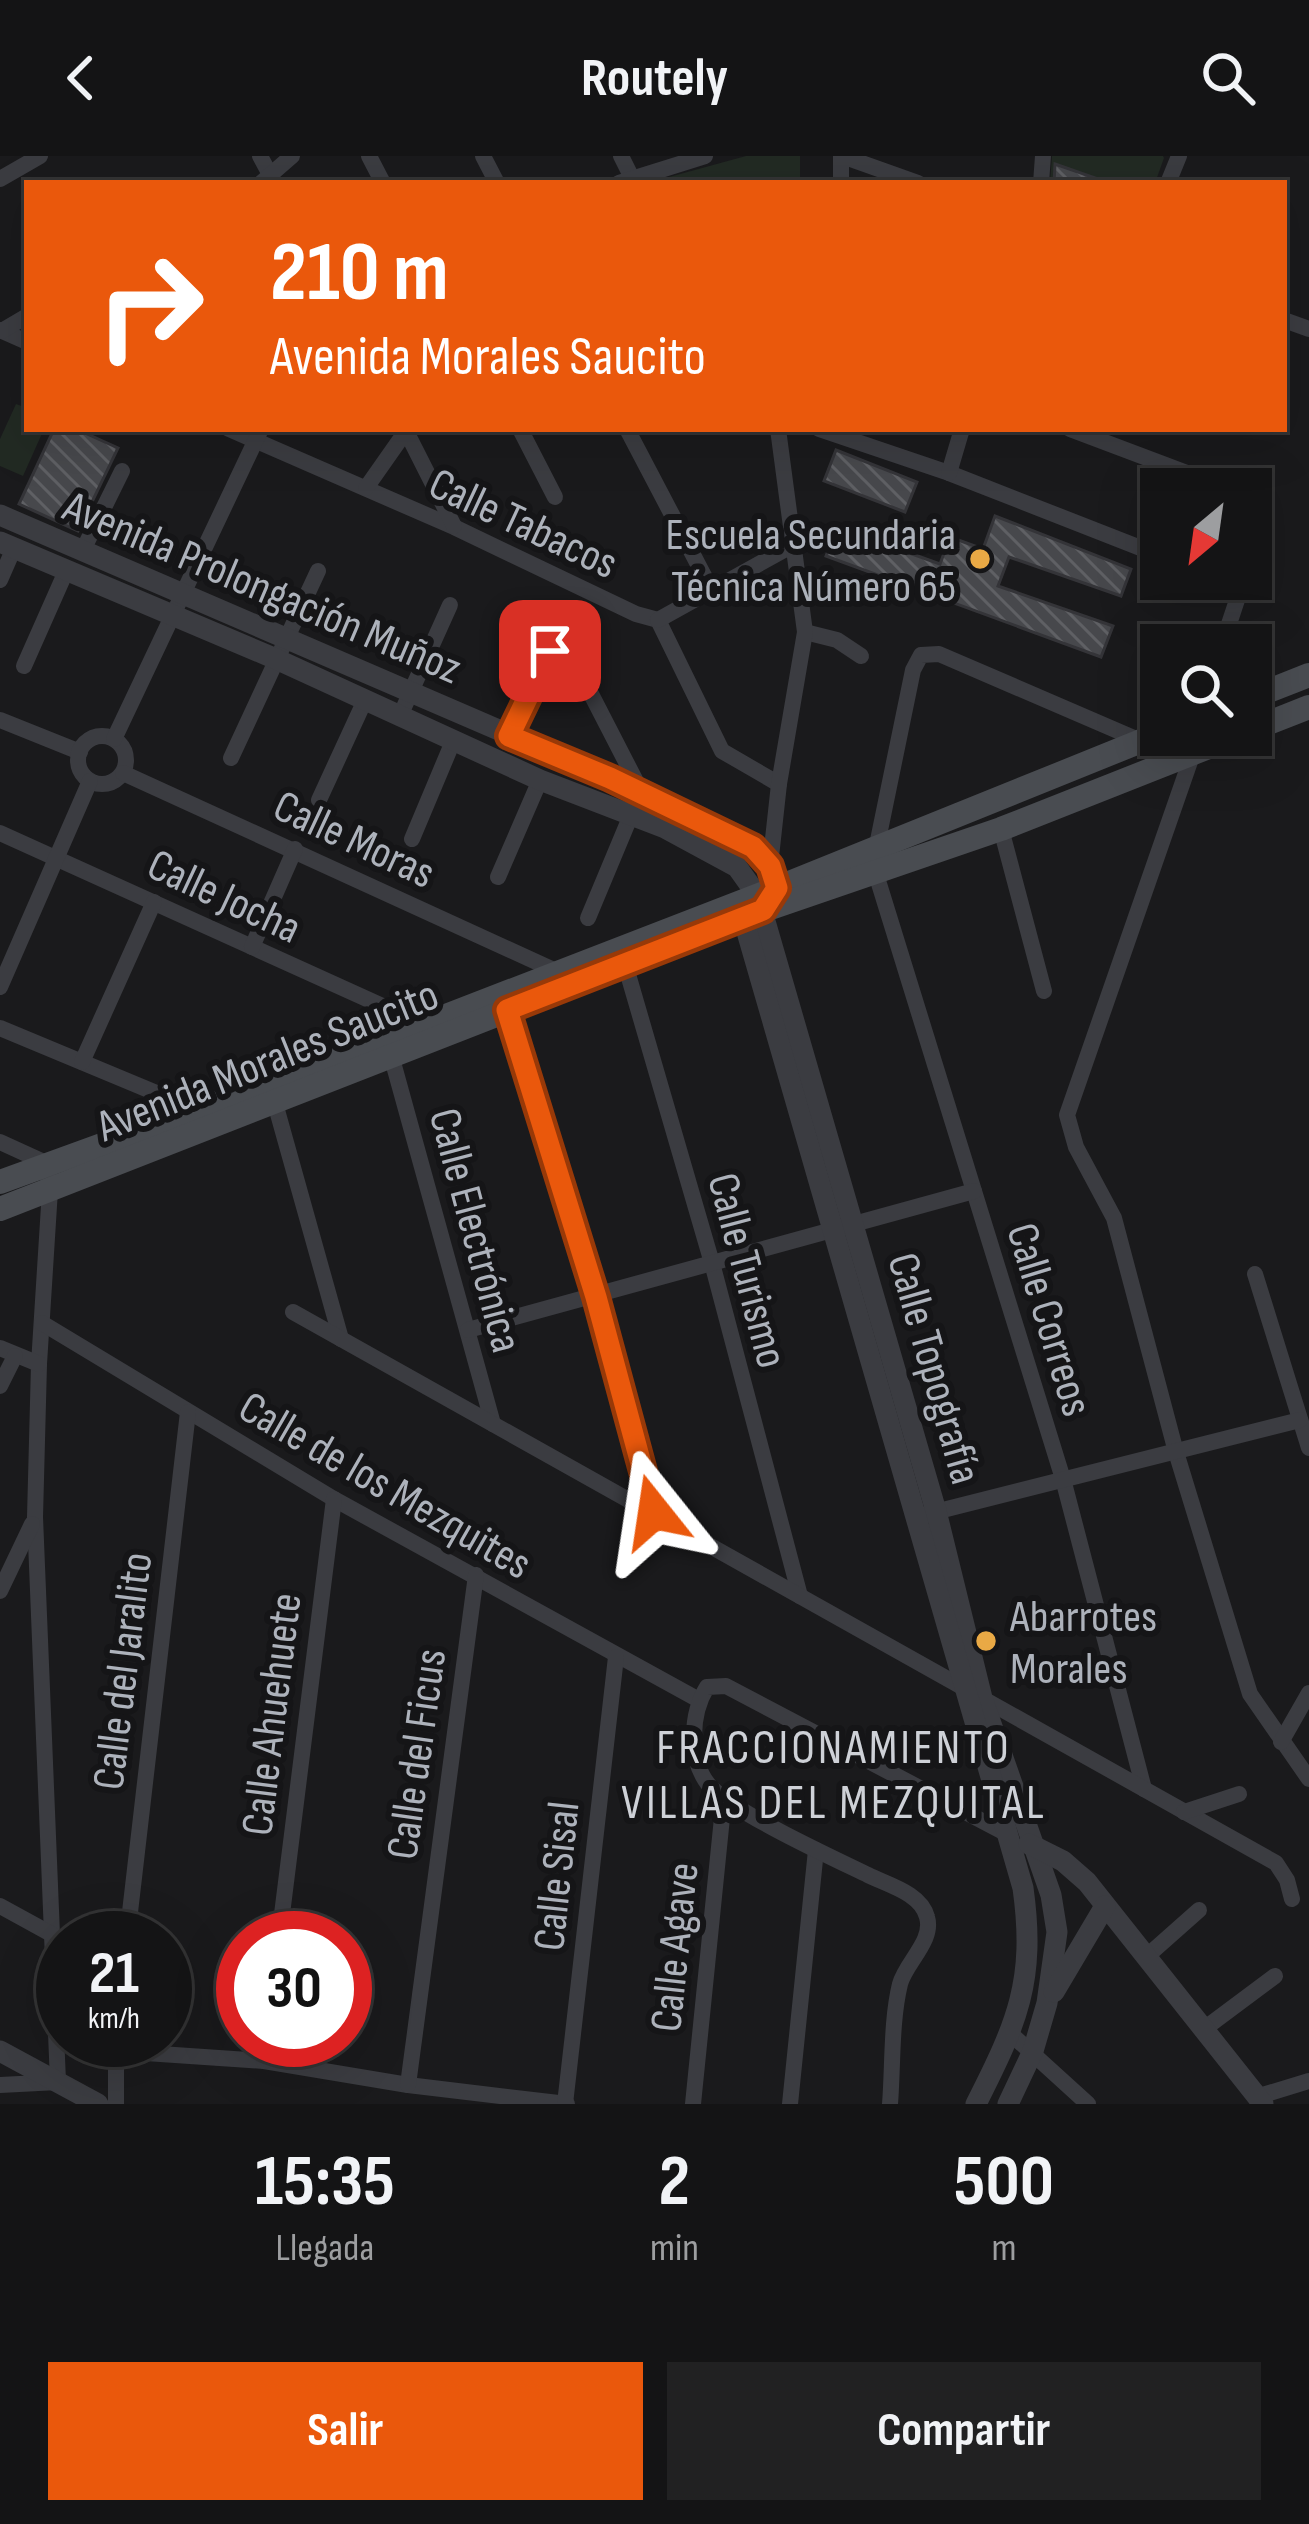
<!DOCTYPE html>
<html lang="es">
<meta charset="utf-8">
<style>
body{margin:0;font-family:"Sofia Sans Condensed",sans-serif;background:#212122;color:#f1f3f6;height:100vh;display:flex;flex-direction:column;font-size:45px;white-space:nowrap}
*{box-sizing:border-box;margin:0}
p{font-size:39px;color:#9d9ea0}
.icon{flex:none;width:66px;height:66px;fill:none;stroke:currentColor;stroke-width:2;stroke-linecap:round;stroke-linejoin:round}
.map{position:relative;height:1948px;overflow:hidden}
.drawer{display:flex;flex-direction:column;background:#141415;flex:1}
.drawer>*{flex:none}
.top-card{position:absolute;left:24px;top:24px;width:1263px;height:252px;border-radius:0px;box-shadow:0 12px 48px #0002,0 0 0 3px #333334;background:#ea580c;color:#fff;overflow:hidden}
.needle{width:78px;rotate:209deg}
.controls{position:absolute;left:1140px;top:312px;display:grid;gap:24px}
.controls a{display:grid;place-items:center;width:132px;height:132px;border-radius:0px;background:#141415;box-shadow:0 12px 48px #0002,0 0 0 3px #333334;font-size:60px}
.speed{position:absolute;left:36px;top:1755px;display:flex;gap:24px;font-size:60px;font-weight:700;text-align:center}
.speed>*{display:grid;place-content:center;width:156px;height:156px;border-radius:50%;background:#141415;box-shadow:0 12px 48px #0002,0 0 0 3px #333334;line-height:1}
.speed small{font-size:30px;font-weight:400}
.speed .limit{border:18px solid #d22;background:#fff;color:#111}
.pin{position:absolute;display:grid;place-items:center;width:102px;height:102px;color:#fff;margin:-51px;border-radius:24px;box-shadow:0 6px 18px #0006}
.me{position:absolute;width:132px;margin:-66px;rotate:345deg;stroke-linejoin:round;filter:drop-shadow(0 0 9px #0008)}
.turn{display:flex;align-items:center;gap:42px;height:252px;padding:0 48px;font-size:54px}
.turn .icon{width:156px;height:156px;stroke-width:2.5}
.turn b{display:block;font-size:84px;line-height:102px}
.eta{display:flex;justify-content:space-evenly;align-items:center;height:204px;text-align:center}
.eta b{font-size:72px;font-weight:700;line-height:84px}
.action{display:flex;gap:24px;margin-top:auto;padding:24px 48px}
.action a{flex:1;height:138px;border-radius:0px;background:#ea580c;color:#fff;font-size:48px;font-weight:700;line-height:138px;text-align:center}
.action a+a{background:#212122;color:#f1f3f6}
header{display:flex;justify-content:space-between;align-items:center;height:156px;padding:0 48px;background:#141415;font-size:54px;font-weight:700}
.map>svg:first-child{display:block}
.green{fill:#222a23}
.building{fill:url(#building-back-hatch);stroke:#343438;stroke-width:3}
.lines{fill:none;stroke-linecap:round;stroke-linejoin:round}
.minor{stroke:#3b3c41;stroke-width:16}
.tertiary{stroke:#3b3c41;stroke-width:21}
.secondary{stroke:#494c51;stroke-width:24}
.route-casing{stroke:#983908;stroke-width:30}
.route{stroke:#ea580c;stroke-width:21}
.poi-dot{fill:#e9a945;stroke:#151517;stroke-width:4.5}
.labels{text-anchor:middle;stroke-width:12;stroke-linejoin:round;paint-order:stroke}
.street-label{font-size:45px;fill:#adb2bb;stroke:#151517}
.poi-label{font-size:45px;fill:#adb2bb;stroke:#151517;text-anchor:end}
.neighbourhood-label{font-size:48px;letter-spacing:3px;fill:#ced1d7;stroke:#151517}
</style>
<header><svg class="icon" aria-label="back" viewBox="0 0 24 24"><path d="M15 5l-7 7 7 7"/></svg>Routely<svg class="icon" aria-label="search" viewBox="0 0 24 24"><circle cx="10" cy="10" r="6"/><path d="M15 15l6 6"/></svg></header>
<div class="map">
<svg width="1309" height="1948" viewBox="0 0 1309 1948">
<defs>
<pattern id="building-back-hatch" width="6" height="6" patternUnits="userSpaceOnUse" patternTransform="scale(3)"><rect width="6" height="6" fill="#47484c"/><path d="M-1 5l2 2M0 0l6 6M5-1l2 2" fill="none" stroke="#5f6064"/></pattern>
</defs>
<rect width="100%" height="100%" fill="#1a1a1c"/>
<g class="green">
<path d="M 746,0 L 800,0 L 800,27 L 651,26 Z"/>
<path d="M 1052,0 L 1163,0 L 1164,2 L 1155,27 L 1050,27 Z"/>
<path d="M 16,248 L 27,252 L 27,273 L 44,273 L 23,320 L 0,310 L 0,283 Z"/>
</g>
<g class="building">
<path d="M 1055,8 L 1104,25 L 1104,27 L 1054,27 Z"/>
<path d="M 54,273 L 76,273 L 118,292 L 78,375 L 19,348 Z"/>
<path d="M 836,294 L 917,326 L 905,356 L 824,325 Z"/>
<path d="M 995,360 L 1131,413 L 1121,440 L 1009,401 L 998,430 L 1113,470 L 1101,501 L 826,400 L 837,371 L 940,408 L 950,381 L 983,393 Z"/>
</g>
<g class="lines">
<g class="minor">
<path d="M 260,0 L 274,26"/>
<path d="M 369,0 L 383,27"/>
<path d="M 483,0 L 497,27"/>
<path d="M 621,0 L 634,26"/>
<path d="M 842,0 L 918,27"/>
<path d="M 0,23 L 40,0"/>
<path d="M 261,27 L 292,0"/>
<path d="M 619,27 L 705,0"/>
<path d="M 841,27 L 841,0"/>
<path d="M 1041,27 L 1043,0"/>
<path d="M 1168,27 L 1179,0"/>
<path d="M 1284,164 L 1309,173"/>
<path d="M 0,174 L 27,186"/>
<path d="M 2,175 L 27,160"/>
<path d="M 229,273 L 454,371 L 636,458 L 658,464"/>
<path d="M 405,273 L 454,370"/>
<path d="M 520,273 L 555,341"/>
<path d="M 627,273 L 712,435"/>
<path d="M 819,273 L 949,317 L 1161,400"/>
<path d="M 1070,273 L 1216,328"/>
<path d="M 949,317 L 962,273"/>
<path d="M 366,332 L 406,275"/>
<path d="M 83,394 L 122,315"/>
<path d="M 1251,403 L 1255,389"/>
<path d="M 0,424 L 14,392"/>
<path d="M 658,464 L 722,595 L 779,628"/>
<path d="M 658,464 L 793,389"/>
<path d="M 805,476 L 837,484 L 861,500"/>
<path d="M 1222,489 L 1244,423"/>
<path d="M 24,510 L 67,413"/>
<path d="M 590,536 L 642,637"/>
<path d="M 400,560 L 450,449"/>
<path d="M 0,564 L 80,596"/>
<path d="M 509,580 L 549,495"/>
<circle cx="102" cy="604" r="24"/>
<path d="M 114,583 L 261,273"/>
<path d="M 1193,597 L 1067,959 L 1076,991 L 1114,1062 L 1176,1296 L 1250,1538 L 1309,1623"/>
<path d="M 231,602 L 318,415"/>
<path d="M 123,617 L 556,815"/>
<path d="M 319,644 L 365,544"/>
<path d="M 1001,673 L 1044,835"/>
<path d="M 0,677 L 420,867"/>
<path d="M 412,683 L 454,583"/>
<path d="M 877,689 L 913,514 L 921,499 L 939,498 L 1141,585"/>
<path d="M 770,710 L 779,628 L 805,476 L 778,273"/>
<path d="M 876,718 L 1063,1323 L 1144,1633"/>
<path d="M 498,721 L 540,624"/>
<path d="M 588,762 L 631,659"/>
<path d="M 252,791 L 295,693"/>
<path d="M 625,808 L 712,1107 L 800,1440"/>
<path d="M 0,831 L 90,625"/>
<path d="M 506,849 L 596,1141 L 654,1356"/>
<path d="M 0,872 L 197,954"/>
<path d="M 391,899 L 493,1268"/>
<path d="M 82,906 L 154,746"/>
<path d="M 273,940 L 341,1183"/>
<path d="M 0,986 L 46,1007 L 50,1034 L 39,1208 L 35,1361 L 58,1926 L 0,1929"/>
<path d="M 1255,1118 L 1309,1292"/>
<path d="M 293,1156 L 1276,1707 L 1287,1724 L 1292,1743"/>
<path d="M 42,1167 L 334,1343 L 699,1544"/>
<path d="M 468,1174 L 974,1035"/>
<path d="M 0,1192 L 39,1208"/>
<path d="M 0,1230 L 15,1200"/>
<path d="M 927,1358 L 1300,1264"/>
<path d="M 0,1435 L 32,1368"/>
<path d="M 1281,1586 L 1309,1537"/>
<path d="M 1184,1656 L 1239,1638"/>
<path d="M 0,1750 L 53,1779"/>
<path d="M 127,1782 L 188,1256"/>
<path d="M 279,1782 L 334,1343"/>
<path d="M 1146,1801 L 1199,1754"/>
<path d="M 1204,1873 L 1275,1820"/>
<path d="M 1011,1878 L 1088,1948"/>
<path d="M 116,1895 L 264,1905 L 408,1929 L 567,1948"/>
<path d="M 264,1905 L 266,1884"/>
<path d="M 408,1929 L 476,1419"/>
<path d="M 1256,1941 L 1309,1925"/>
<path d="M 116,1948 L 116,1889"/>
<path d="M 565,1948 L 616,1501"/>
<path d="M 693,1948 L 724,1642"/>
<path d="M 790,1948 L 816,1694"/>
<path d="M 890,1948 C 893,1910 891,1865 900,1828 C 906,1806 934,1785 927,1761 C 921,1737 888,1729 868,1719 C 835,1703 728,1654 708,1628 C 688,1602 691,1557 707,1531 L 726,1530 L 1007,1678"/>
</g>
<g class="tertiary">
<path d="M 0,359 L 610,622 L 753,691 L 770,710 L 777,732 L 762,755 L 936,1355 L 982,1542 L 1051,1739 L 1057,1776 L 1047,1847 L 1033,1895 L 1008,1948"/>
<path d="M 0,386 L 276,503 L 540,624 L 665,672 L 737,711 L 757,739 L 743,762 L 1023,1732 C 1036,1825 1017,1867 976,1948"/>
<path d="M 1029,1688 L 1063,1705 L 1087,1726 L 1263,1948"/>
<path d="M 1054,1836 L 1105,1750"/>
<path d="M 0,1895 L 98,1948"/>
</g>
<g class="secondary">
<path d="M 1251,542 L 1309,519"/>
<path d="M 1251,574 L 1309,551"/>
<path d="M 0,1026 L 270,928 L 777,732 L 1161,577"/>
<path d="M 0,1053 L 762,755 L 1001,673 L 1239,579"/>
</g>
</g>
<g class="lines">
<defs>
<path id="route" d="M 550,495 L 509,580 L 610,622 L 753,691 L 770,710 L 777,732 L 763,754 L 507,854 L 596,1141 L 654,1356"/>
</defs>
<use href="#route" class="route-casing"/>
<use href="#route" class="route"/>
</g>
<g class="poi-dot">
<circle cx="980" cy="403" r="12"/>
<circle cx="986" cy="1485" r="12"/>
</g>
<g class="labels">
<g class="street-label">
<text transform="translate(524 366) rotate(25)" y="16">Calle Tabacos</text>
<text transform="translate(263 430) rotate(23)" y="16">Avenida Prolongación Muñoz</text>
<text transform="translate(355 682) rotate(25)" y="16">Calle Moras</text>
<text transform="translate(225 739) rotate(25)" y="16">Calle Jocha</text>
<text transform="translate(267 903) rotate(-22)" y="16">Avenida Morales Saucito</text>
<text transform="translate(477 1074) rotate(75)" y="16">Calle Electrónica</text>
<text transform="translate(749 1114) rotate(75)" y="16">Calle Turismo</text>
<text transform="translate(1051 1163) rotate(73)" y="16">Calle Correos</text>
<text transform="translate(936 1212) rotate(74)" y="16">Calle Topografía</text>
<text transform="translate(386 1328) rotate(30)" y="16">Calle de los Mezquites</text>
<text transform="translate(121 1515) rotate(-83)" y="16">Calle del Jaralito</text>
<text transform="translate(270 1558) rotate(-83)" y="16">Calle Ahuehuete</text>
<text transform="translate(415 1598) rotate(-82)" y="16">Calle del Ficus</text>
<text transform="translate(555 1720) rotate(-84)" y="16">Calle Sisal</text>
<text transform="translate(673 1791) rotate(-84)" y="16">Calle Agave</text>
</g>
<g class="poi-label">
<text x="956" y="393">Escuela Secundaria<tspan x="956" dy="52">Técnica Número 65</tspan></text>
<text x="1010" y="1475" text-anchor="start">Abarrotes<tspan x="1010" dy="52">Morales</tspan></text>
</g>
<g class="neighbourhood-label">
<text x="834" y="1607">FRACCIONAMIENTO<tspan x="834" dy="55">VILLAS DEL MEZQUITAL</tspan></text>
</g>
</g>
</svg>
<div class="controls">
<a><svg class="needle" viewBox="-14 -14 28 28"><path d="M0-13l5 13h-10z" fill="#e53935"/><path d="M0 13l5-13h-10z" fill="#9d9ea0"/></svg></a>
<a><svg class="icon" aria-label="search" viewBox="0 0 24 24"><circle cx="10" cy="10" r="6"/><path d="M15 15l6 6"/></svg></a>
</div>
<div class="speed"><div>21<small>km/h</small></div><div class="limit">30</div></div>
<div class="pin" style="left:550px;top:495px;background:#d93025"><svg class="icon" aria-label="arrive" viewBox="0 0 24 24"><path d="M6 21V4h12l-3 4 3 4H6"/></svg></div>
<svg class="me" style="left:654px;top:1356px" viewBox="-20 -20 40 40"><path d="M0-17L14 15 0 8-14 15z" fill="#ea580c" stroke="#fff" stroke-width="4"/></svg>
<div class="top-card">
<div class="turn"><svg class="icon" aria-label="right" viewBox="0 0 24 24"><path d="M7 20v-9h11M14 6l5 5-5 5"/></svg><div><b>210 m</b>Avenida Morales Saucito</div></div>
</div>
</div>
<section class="drawer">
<div class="eta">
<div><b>15:35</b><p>Llegada</p></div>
<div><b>2</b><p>min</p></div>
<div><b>500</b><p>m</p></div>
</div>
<div class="action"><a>Salir</a><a>Compartir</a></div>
</section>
